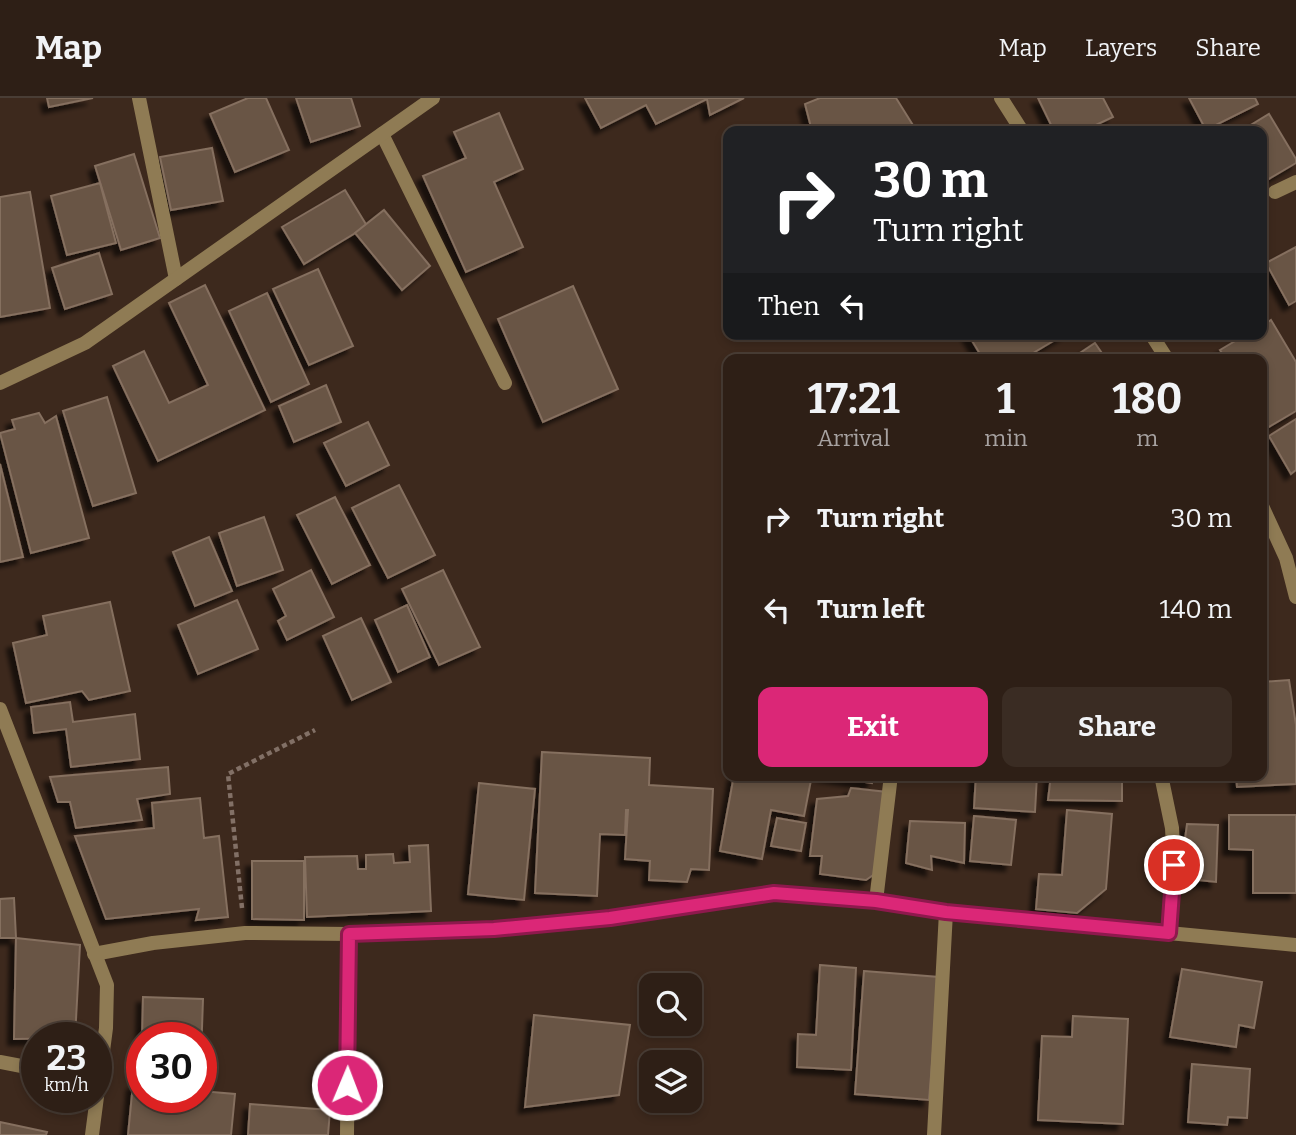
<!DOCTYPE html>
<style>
body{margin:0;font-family:Bitter,serif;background:#3a2c23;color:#f1f3f6;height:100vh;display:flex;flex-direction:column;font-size:26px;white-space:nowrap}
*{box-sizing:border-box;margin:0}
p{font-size:23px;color:#a7a2a1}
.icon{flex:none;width:38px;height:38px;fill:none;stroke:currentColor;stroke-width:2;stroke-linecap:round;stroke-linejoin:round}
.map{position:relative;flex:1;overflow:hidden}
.panel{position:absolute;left:723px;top:256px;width:544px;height:427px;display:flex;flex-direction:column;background:#2e1f16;border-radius:14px;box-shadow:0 4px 10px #0003,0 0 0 2px #493d35}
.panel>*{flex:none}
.guide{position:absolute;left:723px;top:28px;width:544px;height:214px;border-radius:14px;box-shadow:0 4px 10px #0003,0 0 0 2px #493d35;background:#202124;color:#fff;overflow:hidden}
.buttons{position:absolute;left:639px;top:875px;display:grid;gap:14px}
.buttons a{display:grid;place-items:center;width:63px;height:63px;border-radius:14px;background:#2e1f16;box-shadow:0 4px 10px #0003,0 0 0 2px #493d35;font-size:35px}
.speed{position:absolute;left:21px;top:924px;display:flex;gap:14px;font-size:35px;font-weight:700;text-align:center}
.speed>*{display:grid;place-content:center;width:91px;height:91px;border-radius:50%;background:#2e1f16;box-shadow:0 4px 10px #0003,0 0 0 2px #493d35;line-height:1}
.speed small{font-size:18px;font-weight:400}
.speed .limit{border:10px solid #d22;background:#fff;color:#111}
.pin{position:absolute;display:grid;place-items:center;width:60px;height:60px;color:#fff;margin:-30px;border:4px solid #fff;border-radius:50%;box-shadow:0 2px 7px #0007}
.me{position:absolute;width:77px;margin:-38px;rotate:1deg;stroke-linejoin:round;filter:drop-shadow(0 0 5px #0008)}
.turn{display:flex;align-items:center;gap:24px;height:147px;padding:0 35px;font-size:32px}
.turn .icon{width:91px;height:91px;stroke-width:2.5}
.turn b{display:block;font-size:49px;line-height:60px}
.then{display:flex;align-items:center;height:66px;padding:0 35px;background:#0003;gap:14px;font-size:26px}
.eta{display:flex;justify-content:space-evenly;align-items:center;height:119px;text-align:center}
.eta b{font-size:42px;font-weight:700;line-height:49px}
.button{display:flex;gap:14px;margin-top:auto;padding:14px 35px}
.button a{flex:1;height:80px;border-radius:14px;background:#db2777;color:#fff;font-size:28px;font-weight:700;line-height:80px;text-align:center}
.button a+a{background:#3a2c23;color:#f1f3f6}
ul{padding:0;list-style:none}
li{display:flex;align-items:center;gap:21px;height:91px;padding:0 35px}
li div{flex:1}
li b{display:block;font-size:26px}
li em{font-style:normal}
header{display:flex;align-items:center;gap:42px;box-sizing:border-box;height:98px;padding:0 35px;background:#2e1f16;border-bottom:2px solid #493d35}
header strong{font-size:33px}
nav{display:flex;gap:38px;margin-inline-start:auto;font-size:24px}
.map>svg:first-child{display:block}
.building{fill:#695445;stroke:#856f5f;stroke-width:2;filter:url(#shadow)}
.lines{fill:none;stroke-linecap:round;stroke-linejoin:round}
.path{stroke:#827066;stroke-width:4.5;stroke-dasharray:5 3.5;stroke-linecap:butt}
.minor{stroke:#8f7b54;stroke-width:14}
.route-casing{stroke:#8e194d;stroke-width:18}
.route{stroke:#db2777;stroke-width:12}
</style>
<header>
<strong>Map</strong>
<nav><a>Map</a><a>Layers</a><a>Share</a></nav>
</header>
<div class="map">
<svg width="1296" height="1037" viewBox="0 0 1296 1037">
<defs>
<filter id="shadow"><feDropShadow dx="-6" dy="6" stdDeviation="2" flood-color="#0009"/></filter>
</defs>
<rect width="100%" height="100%" fill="#3d291d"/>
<g class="building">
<path d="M 47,0 L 93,0 L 49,9 Z"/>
<path d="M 248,0 L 266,0 L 289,52 L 235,74 L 210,16 Z"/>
<path d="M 296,0 L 351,0 L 360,28 L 311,44 Z"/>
<path d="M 585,0 L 744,0 L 710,17 L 707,1 L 656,26 L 646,7 L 601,30 Z"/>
<path d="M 820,0 L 896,0 L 916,32 L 812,33 L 805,6 Z"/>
<path d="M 1038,0 L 1103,0 L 1113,19 L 1083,33 L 1054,33 Z"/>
<path d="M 1189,0 L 1255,0 L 1258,6 L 1206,32 Z"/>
<path d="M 499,15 L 523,71 L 494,84 L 523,149 L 466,174 L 423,78 L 466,60 L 454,34 Z"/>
<path d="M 1269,16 L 1296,61 L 1296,65 L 1262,85 L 1262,33 L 1241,33 Z"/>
<path d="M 212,50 L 223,103 L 171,112 L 160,59 Z"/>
<path d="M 134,56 L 160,140 L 121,152 L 95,68 Z"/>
<path d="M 100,85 L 116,145 L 67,157 L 51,98 Z"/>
<path d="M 345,92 L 367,128 L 304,166 L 282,129 Z"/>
<path d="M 30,94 L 50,210 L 0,219 L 0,99 Z"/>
<path d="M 384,112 L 430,168 L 402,192 L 355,135 Z"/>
<path d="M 1296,149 L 1296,203 L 1289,207 L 1266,165 Z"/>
<path d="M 99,155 L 112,196 L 65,211 L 52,170 Z"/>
<path d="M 318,171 L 353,248 L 309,267 L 273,191 Z"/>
<path d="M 205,187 L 265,312 L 158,363 L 113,268 L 144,253 L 169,305 L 208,287 L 169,205 Z"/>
<path d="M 573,188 L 618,291 L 543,324 L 498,221 Z"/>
<path d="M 267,195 L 309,286 L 271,304 L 229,213 Z"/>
<path d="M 1271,222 L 1296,264 L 1296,313 L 1267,330 L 1262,321 L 1262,261 L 1226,261 L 1220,252 L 1247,236 L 1262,236 L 1262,228 Z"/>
<path d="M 968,236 L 1065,236 L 1023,261 L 983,261 Z"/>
<path d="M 1095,245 L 1106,261 L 1071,261 Z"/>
<path d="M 326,287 L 341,324 L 294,344 L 279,308 Z"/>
<path d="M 107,299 L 136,395 L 93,408 L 63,313 Z"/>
<path d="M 39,315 L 45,325 L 56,318 L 89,440 L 31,455 L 0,335 L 15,331 L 12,322 Z"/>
<path d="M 1296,321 L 1296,372 L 1291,376 L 1269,338 Z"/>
<path d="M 368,324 L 389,367 L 346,388 L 324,345 Z"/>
<path d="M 0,366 L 23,459 L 0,464 Z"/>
<path d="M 399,387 L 435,457 L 388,480 L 352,410 Z"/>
<path d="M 335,399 L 370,467 L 332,486 L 297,417 Z"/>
<path d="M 264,419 L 283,472 L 237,488 L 219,435 Z"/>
<path d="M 209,439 L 232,493 L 195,508 L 173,454 Z"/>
<path d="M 311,472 L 334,519 L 287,542 L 278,523 L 286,518 L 273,491 Z"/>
<path d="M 443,472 L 480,549 L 439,567 L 402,491 Z"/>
<path d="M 237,502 L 258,551 L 198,576 L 178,527 Z"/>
<path d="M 110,504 L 130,593 L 89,602 L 82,593 L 26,605 L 13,545 L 47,537 L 43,518 Z"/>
<path d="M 407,507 L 430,559 L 398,574 L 375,522 Z"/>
<path d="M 361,520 L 391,584 L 352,602 L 323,538 Z"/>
<path d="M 1289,582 L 1296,627 L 1296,686 L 1237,689 L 1236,677 L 1262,677 L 1262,584 Z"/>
<path d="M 70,604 L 73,624 L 135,616 L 140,661 L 71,669 L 66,631 L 34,635 L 31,609 Z"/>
<path d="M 542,654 L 650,660 L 649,687 L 713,691 L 709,772 L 691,771 L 687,784 L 649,782 L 650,763 L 625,761 L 628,712 L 626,712 L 625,737 L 600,736 L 597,798 L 535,795 Z"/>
<path d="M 168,669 L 170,696 L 137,701 L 142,722 L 76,730 L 70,704 L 58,704 L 50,679 Z"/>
<path d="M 734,677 L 812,677 L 804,718 L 771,712 L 762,761 L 720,753 Z"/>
<path d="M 822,677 L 874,677 L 872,685 Z"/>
<path d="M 976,677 L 1037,677 L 1035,714 L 974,710 Z"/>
<path d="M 1051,677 L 1122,677 L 1122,703 L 1048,702 Z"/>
<path d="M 479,685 L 535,691 L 524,802 L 468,796 Z"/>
<path d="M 851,690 L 887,694 L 879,773 L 866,782 L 820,776 L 822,758 L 810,758 L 817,701 L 848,698 Z"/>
<path d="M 200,700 L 204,740 L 219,738 L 228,819 L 196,822 L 199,811 L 106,821 L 75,738 L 154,730 L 152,705 Z"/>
<path d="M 1067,712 L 1112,716 L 1106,791 L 1077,815 L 1036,811 L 1039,776 L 1062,777 Z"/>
<path d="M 1229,717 L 1296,717 L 1296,795 L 1253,795 L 1253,752 L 1229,751 Z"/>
<path d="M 974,718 L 1016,722 L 1011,767 L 970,763 Z"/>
<path d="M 777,720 L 806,725 L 801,753 L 771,748 Z"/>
<path d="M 910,723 L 965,725 L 964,765 L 931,758 L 932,772 L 906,765 Z"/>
<path d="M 1187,726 L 1218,727 L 1216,784 L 1180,780 Z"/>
<path d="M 428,747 L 431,813 L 307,819 L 305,759 L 357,758 L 358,771 L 366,771 L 366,757 L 393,756 L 394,765 L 410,764 L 409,748 Z"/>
<path d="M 252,763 L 304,763 L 304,822 L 252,821 Z"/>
<path d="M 14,800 L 16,840 L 0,840 L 0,801 Z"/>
<path d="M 16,840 L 80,847 L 75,940 L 14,941 Z"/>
<path d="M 820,867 L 856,870 L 851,972 L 797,969 L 798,936 L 816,937 Z"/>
<path d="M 1182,871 L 1262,884 L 1254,930 L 1239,927 L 1236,949 L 1170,939 Z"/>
<path d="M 864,873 L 939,879 L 929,1002 L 855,996 Z"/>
<path d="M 143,899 L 203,901 L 201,959 L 201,940 L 142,940 Z"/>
<path d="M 534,917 L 630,927 L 619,997 L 525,1009 Z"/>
<path d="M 1073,918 L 1128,921 L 1123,1026 L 1038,1022 L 1042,938 L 1072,939 Z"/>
<path d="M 1192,966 L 1250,971 L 1247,1020 L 1228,1019 L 1227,1027 L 1188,1024 Z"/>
<path d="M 133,986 L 142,987 L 142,999 L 201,999 L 201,993 L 235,996 L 231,1037 L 128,1037 Z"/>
<path d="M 250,1006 L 330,1012 L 328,1037 L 248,1037 Z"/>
<path d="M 0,1024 L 47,1034 L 46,1037 L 0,1037 Z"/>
</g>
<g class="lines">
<path class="path" d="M 242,810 L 228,676 L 315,632"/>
<g class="minor">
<path d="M 139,0 L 176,181"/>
<path d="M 1001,0 L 1022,33"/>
<path d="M 382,36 L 505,285"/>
<path d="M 1275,94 L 1296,84"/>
<path d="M 1151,236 L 1167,261"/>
<path d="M 0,285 L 85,245 L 433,0"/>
<path d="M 1262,408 L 1286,460 L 1296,499"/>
<path d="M 0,611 L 107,887 L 106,930 L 92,1037"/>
<path d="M 1161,677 L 1172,730 L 1174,767 L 1169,835"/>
<path d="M 876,803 L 891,677"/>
<path d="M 94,856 L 153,845 L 245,835 L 349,836 L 494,832 L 610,820 L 774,795 L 876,803 L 946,814 L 1296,847"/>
<path d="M 0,964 L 37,971"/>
<path d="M 347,1037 L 349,836"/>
<path d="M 934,1037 L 946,814"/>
</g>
</g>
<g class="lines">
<defs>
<path id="route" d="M 347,987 L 349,836 L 494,831 L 610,820 L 774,795 L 876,803 L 946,814 L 1169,835 L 1174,767"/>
</defs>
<use href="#route" class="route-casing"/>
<use href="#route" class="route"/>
</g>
</svg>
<div class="buttons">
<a><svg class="icon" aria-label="search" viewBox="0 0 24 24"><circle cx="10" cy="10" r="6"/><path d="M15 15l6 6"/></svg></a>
<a><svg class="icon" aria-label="layers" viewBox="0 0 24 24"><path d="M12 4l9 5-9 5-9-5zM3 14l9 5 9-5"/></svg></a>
</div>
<div class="speed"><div>23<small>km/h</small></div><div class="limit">30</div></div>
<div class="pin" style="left:1174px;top:767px;background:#d93025"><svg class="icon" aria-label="arrive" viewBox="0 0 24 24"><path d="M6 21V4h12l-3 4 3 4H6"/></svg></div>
<svg class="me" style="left:347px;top:987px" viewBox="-20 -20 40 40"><circle r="17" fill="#db2777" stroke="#fff" stroke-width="3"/><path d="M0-11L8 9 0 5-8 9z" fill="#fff"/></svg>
<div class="guide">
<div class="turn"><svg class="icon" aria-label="right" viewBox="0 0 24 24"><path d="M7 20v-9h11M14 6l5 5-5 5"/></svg><div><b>30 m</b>Turn right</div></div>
<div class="then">Then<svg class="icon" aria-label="left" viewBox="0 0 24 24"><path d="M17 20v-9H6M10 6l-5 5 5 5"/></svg></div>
</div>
<section class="panel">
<div class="eta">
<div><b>17:21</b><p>Arrival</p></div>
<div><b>1</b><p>min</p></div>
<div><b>180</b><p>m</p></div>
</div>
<ul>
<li><svg class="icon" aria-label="right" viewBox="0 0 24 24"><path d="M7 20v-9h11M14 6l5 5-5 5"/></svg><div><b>Turn right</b></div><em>30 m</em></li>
<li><svg class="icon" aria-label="left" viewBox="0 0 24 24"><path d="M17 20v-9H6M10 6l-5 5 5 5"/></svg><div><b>Turn left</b></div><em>140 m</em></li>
</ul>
<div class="button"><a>Exit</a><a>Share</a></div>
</section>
</div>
